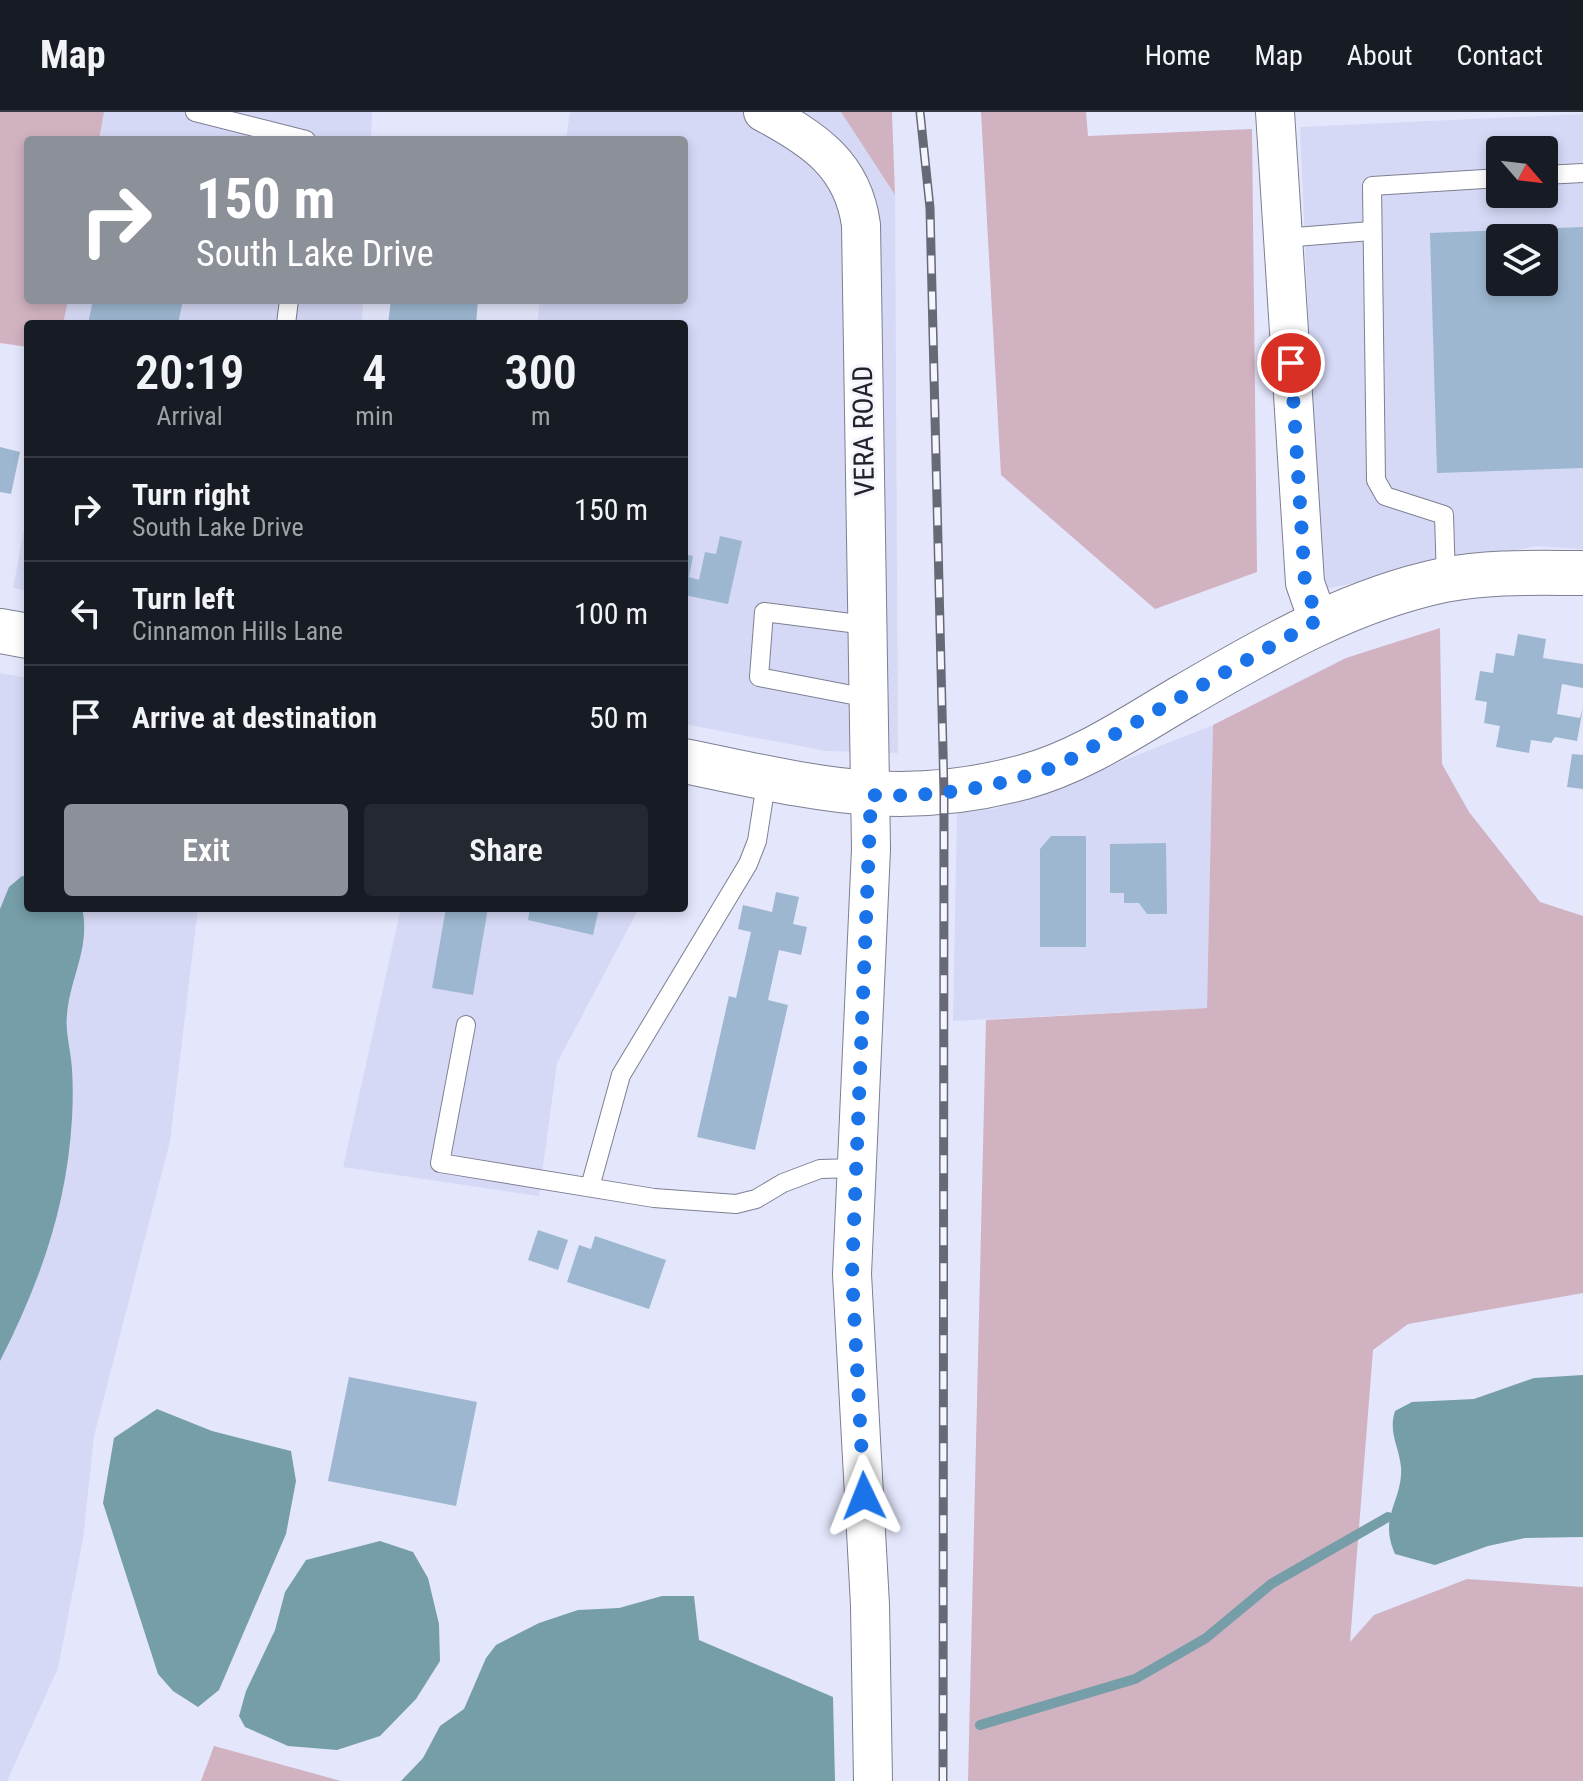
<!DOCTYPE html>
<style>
body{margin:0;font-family:"Roboto Condensed",sans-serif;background:#242831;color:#f1f3f6;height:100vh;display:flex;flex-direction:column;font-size:30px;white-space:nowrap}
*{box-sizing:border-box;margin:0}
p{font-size:26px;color:#9ea1a6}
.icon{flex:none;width:44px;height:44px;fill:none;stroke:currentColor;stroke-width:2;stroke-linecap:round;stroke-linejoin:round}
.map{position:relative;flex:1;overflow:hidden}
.panel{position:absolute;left:24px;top:208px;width:664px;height:592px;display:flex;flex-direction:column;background:#171b24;border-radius:8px;box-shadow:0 4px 12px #0003}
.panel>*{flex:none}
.guide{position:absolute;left:24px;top:24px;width:664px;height:168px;border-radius:8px;box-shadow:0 4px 12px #0003;background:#8c9099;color:#fff;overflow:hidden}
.needle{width:52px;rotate:118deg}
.fabs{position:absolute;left:1486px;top:24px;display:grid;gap:16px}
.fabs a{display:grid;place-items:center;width:72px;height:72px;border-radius:8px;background:#171b24;box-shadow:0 4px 12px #0003;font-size:40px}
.pin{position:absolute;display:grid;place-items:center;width:68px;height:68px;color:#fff;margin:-34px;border:4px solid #fff;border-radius:50%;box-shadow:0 2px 8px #0007}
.me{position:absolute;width:88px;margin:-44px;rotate:358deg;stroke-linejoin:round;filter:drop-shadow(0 0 6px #0008)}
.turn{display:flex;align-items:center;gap:28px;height:168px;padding:0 40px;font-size:36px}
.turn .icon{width:104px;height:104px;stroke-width:2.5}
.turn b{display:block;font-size:56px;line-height:68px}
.eta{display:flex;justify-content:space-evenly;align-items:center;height:136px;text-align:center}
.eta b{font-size:48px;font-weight:600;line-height:56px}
.cta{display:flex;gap:16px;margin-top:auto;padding:16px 40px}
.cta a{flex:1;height:92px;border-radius:8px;background:#8c9099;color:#fff;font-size:32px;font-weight:600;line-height:92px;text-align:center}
.cta a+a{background:#242831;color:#f1f3f6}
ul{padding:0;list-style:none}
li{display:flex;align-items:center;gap:24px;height:104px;padding:0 40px;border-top:2px solid #363941}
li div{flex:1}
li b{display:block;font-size:30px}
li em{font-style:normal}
header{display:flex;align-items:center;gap:48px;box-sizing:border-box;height:112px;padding:0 40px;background:#171b24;border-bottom:2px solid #363941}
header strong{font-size:38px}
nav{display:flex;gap:44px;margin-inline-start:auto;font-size:28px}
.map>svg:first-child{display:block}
.built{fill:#d6d9f5;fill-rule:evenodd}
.green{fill:#d1b2c1}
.water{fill:#769ea8}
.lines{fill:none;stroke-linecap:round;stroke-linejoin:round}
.stream{stroke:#769ea8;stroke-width:10}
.building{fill:#9db7d0;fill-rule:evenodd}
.service-casing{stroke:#7d7f92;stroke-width:20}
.minor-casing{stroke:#7d7f92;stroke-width:40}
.secondary-casing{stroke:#7d7f92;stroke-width:46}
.service{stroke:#fff;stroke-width:18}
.minor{stroke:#fff;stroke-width:38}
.secondary{stroke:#fff;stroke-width:44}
.rail-casing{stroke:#686976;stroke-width:9}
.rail{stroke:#f4f5fd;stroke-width:6;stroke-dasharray:18;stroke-linecap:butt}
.route{stroke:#1a73e8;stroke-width:14;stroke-dasharray:0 25.2}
.labels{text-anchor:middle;stroke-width:6;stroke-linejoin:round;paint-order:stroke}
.street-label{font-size:28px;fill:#22222a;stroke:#f4f5fd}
</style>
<header>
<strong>Map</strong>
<nav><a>Home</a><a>Map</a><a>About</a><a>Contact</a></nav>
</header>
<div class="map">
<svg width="1583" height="1669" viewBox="0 0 1583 1669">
<rect width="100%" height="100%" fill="#e4e6fc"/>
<g class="built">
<path d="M 104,0 L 372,0 L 371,28 L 99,28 Z"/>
<path d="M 570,0 L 841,0 L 895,83 L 898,641 L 826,639 L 684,612 L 684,212 L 537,212 L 540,188 L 684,188 L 684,28 L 566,28 Z"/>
<path d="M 1583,2 L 1583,437 L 1536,434 L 1320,478 L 1300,15 ZM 1500,38 L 1544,38 L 1544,82 L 1500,82 ZM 1500,126 L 1544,126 L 1544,170 L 1500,170 Z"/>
<path d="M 68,188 L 363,188 L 362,212 L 63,212 Z"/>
<path d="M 28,397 L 28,479 L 13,476 Z"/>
<path d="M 0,561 L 28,566 L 28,796 L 198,796 L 170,1029 L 94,1324 L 83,1427 L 58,1556 L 7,1669 L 0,1669 Z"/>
<path d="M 1213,613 L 1207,896 L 953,909 L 957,701 L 993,697 L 1029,686 Z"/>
<path d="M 401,796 L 639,796 L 557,951 L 539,1084 L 343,1055 Z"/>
</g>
<g class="green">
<path d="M 0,0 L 104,0 L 99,28 L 28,28 L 28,188 L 68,188 L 63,212 L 28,212 L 28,235 L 0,231 Z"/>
<path d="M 841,0 L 892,0 L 895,83 Z"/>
<path d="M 981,0 L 1086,0 L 1088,24 L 1252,17 L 1257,460 L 1155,497 L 1001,363 Z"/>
<path d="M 1440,516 L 1442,652 L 1469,700 L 1540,790 L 1583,804 L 1583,1181 L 1408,1212 L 1373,1238 L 1350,1530 L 1374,1503 L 1467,1467 L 1583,1475 L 1583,1669 L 968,1669 L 986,908 L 1207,896 L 1213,613 L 1346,546 Z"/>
<path d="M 214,1634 L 341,1669 L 201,1669 Z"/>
</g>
<g class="water">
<path d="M 22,764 L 28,765 L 28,796 L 82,796 C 91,835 70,865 67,903 C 65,920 71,939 72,957 C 73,973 73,990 72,1006 C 67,1095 40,1170 0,1249 L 0,797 L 9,775 Z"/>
<path d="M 1583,1263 L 1583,1425 L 1525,1426 L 1488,1434 L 1435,1453 L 1395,1442 C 1378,1404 1403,1389 1401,1355 C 1399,1334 1388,1321 1395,1299 L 1412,1290 L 1474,1287 L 1534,1266 Z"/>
<path d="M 157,1297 L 212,1319 L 291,1339 L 296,1369 L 286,1422 L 219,1578 L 198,1595 L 173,1579 L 158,1562 L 103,1391 L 114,1326 Z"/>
<path d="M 380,1429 L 413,1440 L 428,1466 L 439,1512 L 440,1549 L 416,1587 L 380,1624 L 337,1638 L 288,1634 L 245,1615 L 239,1604 L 246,1579 L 275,1518 L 285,1480 L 306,1448 Z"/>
<path d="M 662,1484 L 694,1484 L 699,1528 L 833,1585 L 835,1669 L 401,1669 L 423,1646 L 440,1614 L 464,1597 L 486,1546 L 496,1533 L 539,1511 L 578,1498 L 619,1496 Z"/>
</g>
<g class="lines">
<path class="stream" d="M 980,1613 L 1135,1567 L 1206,1526 L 1271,1472 L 1388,1405"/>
</g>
<g class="building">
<path d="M 1583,115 L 1583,356 L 1437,361 L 1430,121 ZM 1500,126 L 1544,126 L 1544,170 L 1500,170 Z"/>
<path d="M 93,188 L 183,188 L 178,212 L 88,212 Z"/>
<path d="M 391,188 L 478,188 L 476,212 L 388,212 Z"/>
<path d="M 0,335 L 20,340 L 11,382 L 0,380 Z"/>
<path d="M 720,424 L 742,429 L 728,492 L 684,483 L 684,442 L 693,444 L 689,465 L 699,468 L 705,440 L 716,442 Z"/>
<path d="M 1518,522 L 1546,527 L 1543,546 L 1583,552 L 1583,576 L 1562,572 L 1557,602 L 1580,606 L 1583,596 L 1577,629 L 1555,625 L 1551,631 L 1531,628 L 1529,641 L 1496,635 L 1500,614 L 1484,611 L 1487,590 L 1475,588 L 1480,559 L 1493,561 L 1496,541 L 1514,544 Z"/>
<path d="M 1572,642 L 1583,643 L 1583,677 L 1567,675 Z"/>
<path d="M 1051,724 L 1086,724 L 1086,835 L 1040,835 L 1040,737 Z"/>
<path d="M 1166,731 L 1167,802 L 1147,802 L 1139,791 L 1124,791 L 1124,781 L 1110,781 L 1110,732 Z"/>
<path d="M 776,780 L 799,785 L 793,812 L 807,815 L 801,843 L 779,838 L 768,888 L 788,893 L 755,1038 L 697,1025 L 729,884 L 736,886 L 751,820 L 738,817 L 743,793 L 772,800 Z"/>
<path d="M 446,796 L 488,796 L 473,883 L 432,876 Z"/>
<path d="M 530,796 L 599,796 L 593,823 L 528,808 Z"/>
<path d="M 538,1118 L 568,1128 L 558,1158 L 528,1148 Z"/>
<path d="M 595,1124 L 666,1148 L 649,1197 L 567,1170 L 579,1133 L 591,1137 Z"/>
<path d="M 349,1265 L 477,1290 L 456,1394 L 328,1369 Z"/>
</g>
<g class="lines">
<defs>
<g id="service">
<path d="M 195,0 L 306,28"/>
<path d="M 1544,63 L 1583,61"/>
<path d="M 1283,126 L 1371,119"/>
<path d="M 286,212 L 289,188"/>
<path d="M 1446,468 L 1444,403 L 1385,384 L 1376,368 L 1372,74 L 1500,66"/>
<path d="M 866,513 L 764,500 L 759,565 L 868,586"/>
<path d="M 466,913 L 440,1051 L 654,1086 L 736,1092 L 756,1087 L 783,1071 L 820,1057 L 857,1056"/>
<path d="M 590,1075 L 621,963 L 748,752 L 757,729 L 767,665"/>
</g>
<g id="minor">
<path d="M 763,0 C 814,27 853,53 861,113 L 871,737 L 852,1162 L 870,1493 L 873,1669"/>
<path d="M 1275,0 L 1305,471 L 1318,508"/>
</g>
<g id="secondary">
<path d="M 0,519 L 28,524"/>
<path d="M 684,649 C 809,674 896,700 1024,665 C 1083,649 1134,613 1186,583 C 1269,535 1349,488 1444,468 C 1490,459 1537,461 1583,461"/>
</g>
</defs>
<use href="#service" class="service-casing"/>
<use href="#minor" class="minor-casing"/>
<use href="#secondary" class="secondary-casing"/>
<use href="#service" class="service"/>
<use href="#minor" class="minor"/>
<use href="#secondary" class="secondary"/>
<defs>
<path id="rail" d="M 920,0 L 930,96 L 944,681 L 943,1669"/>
</defs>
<use href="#rail" class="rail-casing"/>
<use href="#rail" class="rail"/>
</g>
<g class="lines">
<path class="route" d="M 864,1384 L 852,1162 L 871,683 C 935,686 1000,675 1060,653 L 1318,508 L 1305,471 L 1291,251"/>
</g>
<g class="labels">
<g class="street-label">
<text transform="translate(863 319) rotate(-91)" y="10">VERA ROAD</text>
</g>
</g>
</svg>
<div class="fabs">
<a><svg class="needle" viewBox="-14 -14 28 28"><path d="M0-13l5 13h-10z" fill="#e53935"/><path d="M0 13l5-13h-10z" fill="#9ea1a6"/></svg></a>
<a><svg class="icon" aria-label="layers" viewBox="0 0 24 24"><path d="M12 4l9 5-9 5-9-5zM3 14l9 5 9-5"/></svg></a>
</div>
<div class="pin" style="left:1291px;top:251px;background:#d93025"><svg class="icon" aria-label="arrive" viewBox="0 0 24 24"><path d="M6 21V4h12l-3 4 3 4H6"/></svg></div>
<svg class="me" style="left:864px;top:1384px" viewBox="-20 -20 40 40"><path d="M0-17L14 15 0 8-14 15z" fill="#1a73e8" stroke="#fff" stroke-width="4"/></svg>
<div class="guide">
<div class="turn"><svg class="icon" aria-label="right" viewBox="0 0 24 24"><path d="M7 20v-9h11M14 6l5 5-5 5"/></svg><div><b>150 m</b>South Lake Drive</div></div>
</div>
<section class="panel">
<div class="eta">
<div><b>20:19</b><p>Arrival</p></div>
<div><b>4</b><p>min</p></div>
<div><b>300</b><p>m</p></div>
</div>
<ul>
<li><svg class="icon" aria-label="right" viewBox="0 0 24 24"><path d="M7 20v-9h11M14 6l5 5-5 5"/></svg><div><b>Turn right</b><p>South Lake Drive</p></div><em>150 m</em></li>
<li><svg class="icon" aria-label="left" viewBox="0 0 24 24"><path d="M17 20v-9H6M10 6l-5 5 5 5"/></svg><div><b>Turn left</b><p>Cinnamon Hills Lane</p></div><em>100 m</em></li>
<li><svg class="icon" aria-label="arrive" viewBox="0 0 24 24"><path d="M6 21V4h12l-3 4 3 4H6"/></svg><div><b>Arrive at destination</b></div><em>50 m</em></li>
</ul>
<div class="cta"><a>Exit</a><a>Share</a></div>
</section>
</div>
